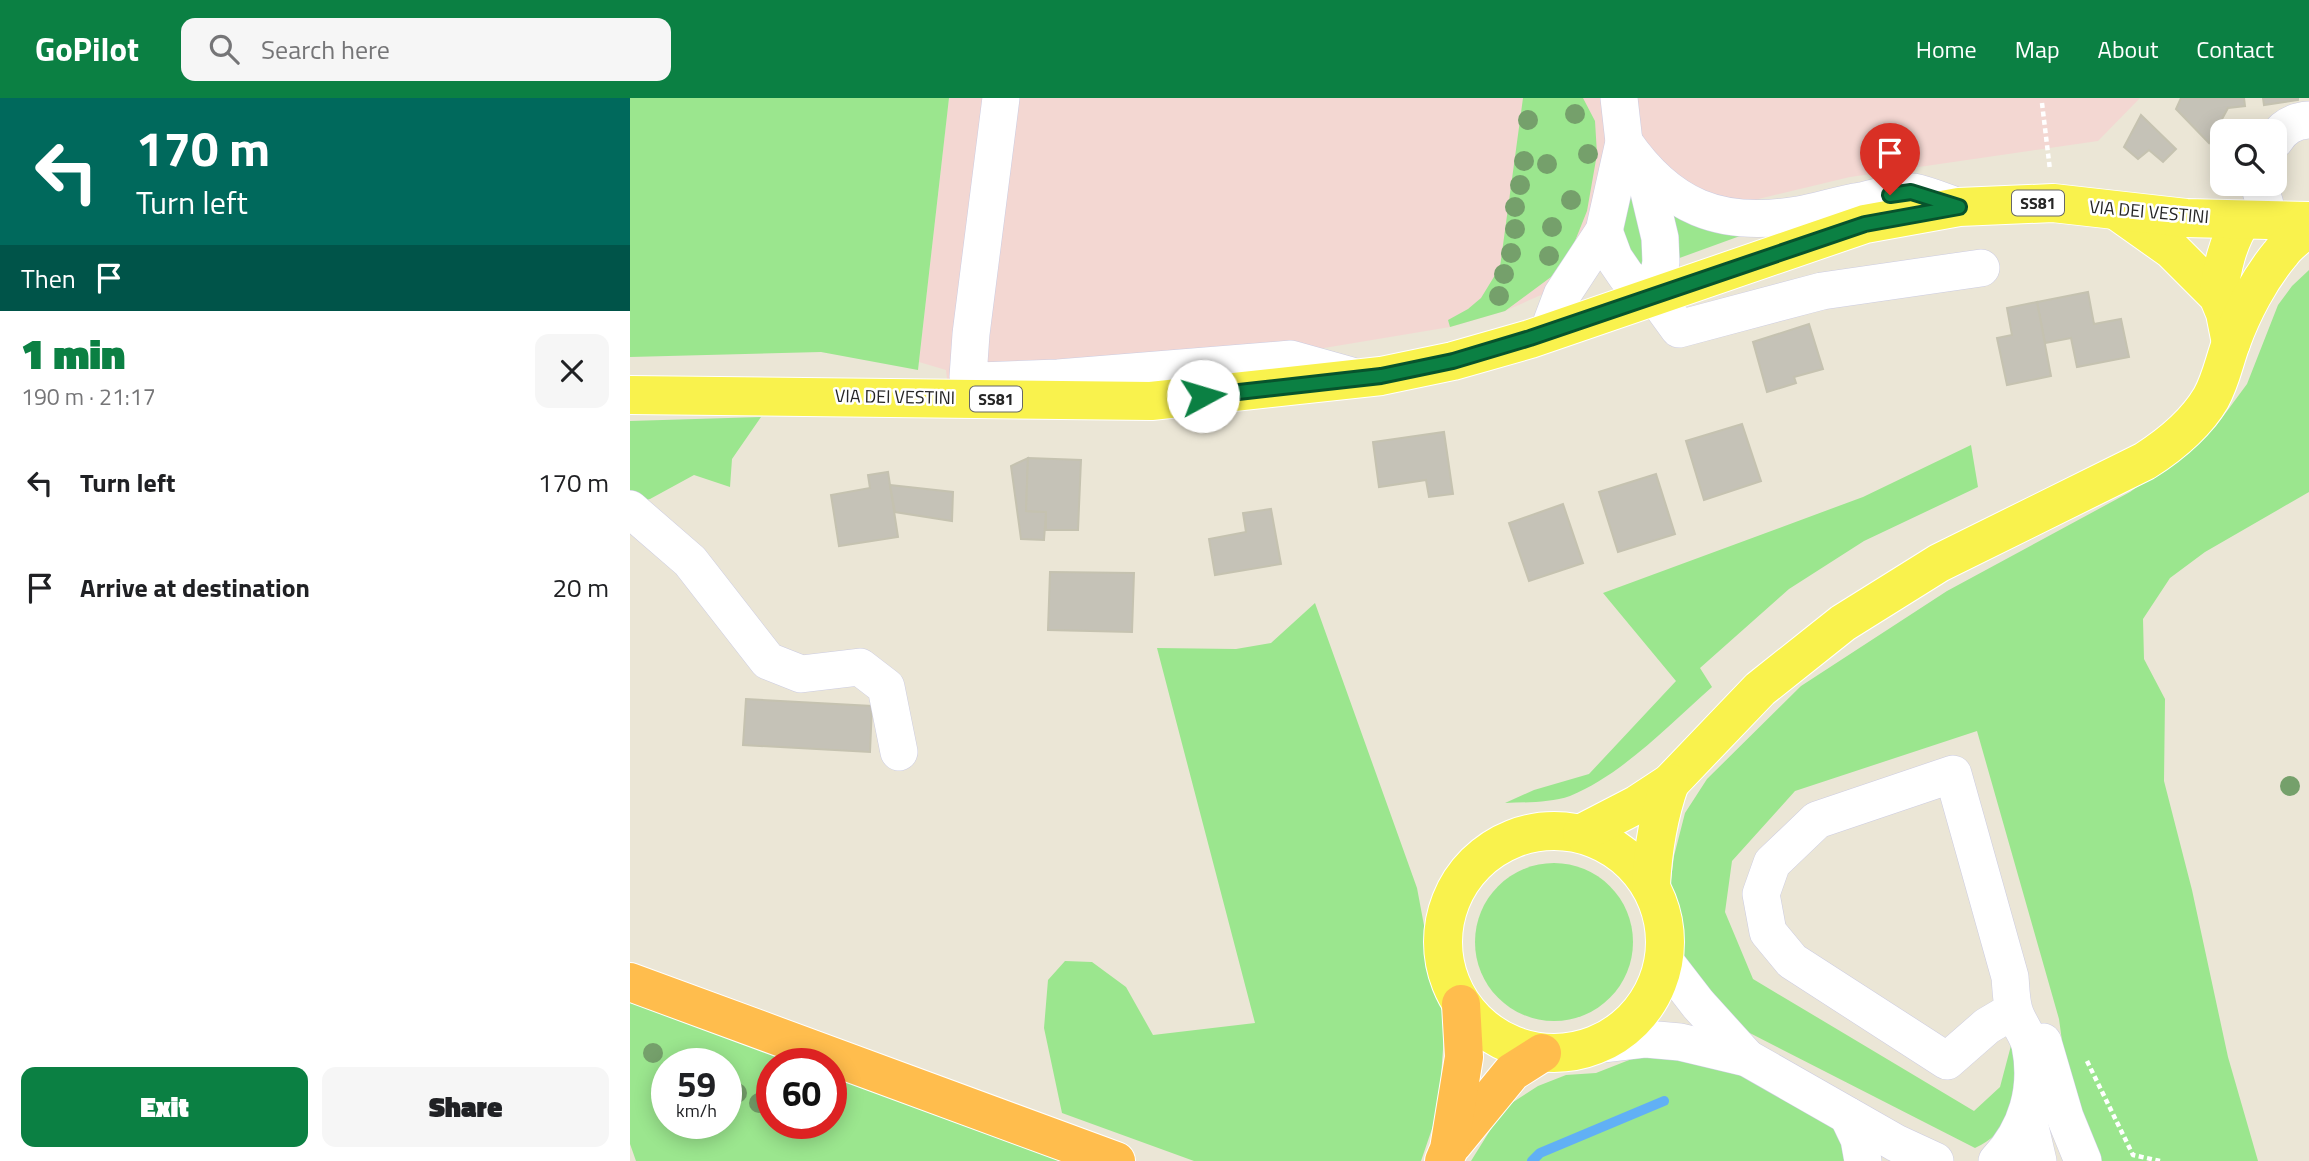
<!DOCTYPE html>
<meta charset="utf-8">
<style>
body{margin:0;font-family:"Titillium Web",sans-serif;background:#f6f6f6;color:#202124;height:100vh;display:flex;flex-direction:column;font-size:26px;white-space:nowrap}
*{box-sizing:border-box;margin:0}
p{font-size:23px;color:#757577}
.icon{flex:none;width:38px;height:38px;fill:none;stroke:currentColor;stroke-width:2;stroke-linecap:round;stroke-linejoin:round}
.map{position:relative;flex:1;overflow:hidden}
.panel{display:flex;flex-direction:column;background:#fff;width:630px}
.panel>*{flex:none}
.guide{background:#00695c;color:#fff;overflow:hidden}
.fabs{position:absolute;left:1580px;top:21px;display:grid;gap:14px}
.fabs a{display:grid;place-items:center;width:77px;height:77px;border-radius:14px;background:#fff;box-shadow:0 4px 18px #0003;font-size:35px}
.speed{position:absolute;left:21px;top:950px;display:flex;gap:14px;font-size:35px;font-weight:700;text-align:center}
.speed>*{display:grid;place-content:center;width:91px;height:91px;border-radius:50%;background:#fff;box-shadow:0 4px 18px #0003;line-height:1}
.speed small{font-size:18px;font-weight:400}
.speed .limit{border:10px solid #d22;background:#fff;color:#111}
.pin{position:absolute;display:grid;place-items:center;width:60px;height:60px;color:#fff;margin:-72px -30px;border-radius:50% 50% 50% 0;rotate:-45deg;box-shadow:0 0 7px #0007}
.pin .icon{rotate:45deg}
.me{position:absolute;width:77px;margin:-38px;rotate:84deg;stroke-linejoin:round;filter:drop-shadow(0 0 5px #0008)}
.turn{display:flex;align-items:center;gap:24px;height:147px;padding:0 21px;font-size:32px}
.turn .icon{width:91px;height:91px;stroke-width:2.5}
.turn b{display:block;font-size:49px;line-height:60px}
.then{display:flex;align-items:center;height:66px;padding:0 21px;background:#0003;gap:14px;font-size:26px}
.round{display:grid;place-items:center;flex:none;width:74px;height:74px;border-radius:14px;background:#f6f6f6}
.head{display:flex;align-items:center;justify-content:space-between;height:119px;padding:0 21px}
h1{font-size:42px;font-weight:800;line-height:52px;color:#0b8043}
.button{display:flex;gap:14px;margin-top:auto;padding:14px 21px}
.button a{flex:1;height:80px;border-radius:14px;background:#0b8043;color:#fff;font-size:28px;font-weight:800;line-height:80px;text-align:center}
.button a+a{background:#f6f6f6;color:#202124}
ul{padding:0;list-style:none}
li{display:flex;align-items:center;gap:21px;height:105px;padding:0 21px}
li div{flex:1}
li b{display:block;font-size:26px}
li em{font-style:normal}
header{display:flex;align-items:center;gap:42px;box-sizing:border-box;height:98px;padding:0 35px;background:#0b8043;color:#fff}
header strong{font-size:33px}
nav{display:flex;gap:38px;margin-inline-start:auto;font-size:24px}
.search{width:490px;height:63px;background:#f6f6f6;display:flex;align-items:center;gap:18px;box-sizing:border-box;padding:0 24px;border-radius:14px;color:#757577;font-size:26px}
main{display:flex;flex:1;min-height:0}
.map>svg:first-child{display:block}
.medical{fill:#f3d7d2}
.green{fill:#9be68e;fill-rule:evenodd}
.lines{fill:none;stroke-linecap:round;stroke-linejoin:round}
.stream{stroke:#61b0f5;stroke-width:10}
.building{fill:#c5c2b7;stroke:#c5c2b0;stroke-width:2}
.minor-casing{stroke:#cccce1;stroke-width:38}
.major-casing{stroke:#fff;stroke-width:40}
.highway-casing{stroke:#fff;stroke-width:40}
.path{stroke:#fff;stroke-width:4.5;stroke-dasharray:5 3.5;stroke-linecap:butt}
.minor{stroke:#fff;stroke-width:37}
.major{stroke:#f9f24d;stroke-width:38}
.highway{stroke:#ffbd4d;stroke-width:38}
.tree{fill:#75a06b}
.route-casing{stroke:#07532c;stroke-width:18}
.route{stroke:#0b8043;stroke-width:12}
.labels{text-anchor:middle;stroke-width:5;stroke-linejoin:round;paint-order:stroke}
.shield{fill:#fff;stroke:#676767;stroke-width:2}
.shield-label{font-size:16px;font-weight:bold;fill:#262626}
.street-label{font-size:18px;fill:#262626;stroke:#fff}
</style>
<header>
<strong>GoPilot</strong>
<div class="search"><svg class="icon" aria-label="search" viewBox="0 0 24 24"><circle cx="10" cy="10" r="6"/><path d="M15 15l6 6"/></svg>Search here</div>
<nav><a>Home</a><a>Map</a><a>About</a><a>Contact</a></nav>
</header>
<main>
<section class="panel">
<div class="guide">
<div class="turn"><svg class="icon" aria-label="left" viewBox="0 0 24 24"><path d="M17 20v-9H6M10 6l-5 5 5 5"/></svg><div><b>170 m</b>Turn left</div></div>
<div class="then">Then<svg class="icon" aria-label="arrive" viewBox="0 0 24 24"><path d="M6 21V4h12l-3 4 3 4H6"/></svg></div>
</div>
<div class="head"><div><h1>1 min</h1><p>190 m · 21:17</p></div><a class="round"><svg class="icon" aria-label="close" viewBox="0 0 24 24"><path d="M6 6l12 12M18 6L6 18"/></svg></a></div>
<ul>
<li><svg class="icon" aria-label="left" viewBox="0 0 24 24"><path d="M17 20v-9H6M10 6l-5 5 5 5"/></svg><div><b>Turn left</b></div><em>170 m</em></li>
<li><svg class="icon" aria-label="arrive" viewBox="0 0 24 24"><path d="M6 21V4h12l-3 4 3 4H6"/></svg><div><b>Arrive at destination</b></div><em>20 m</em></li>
</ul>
<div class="button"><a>Exit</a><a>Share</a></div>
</section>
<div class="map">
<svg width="1679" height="1063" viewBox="0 0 1679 1063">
<rect width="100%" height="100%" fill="#ebe6d6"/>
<path class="medical" d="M 319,0 L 1510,0 L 1468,43 L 1220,79 L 1128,101 L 875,213 L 820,229 L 521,279 L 318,290 L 316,272 L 289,264 Z"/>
<g class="green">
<path d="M 0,0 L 319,0 L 288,272 L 191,254 L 0,259 Z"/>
<path d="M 893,0 L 953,0 L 965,23 L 967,56 L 957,113 L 943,148 L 921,179 L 875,213 L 820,229 L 818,222 L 838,211 L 851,200 L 870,169 Z"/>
<path d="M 996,82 L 1014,133 L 1017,173 L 989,147 Z"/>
<path d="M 1039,109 C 1071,130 1083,136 1121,134 L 1044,162 Z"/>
<path d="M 1679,172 L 1679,394 L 1575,454 L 1540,480 L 1513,521 L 1514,561 L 1535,601 L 1534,683 L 1562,792 L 1598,959 L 1628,1063 L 1465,1063 L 1428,963 L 1432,943 L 1429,921 L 1347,633 L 1165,693 L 1102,763 L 1095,814 L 1123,881 L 1344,1013 L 1370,989 L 1383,940 C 1387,985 1392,1028 1345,1050 L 1110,930 L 1060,874 L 1045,847 L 1038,805 L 1044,758 L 1055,715 L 1077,681 L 1171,588 L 1317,493 L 1500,394 L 1554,355 L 1586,328 L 1617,286 L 1648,207 L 1662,188 Z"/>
<path d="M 131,319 L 102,361 L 100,389 L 64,377 L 20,401 L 5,405 L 0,401 L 0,323 Z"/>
<path d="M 1341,347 L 1348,389 L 1234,443 L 1159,491 L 1070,570 L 1082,589 C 1041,625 992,677 940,698 C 920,705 896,704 875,705 L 904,692 L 959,676 L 1046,583 L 973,495 L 1233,399 Z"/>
<path d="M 685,505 L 787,790 L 805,886 L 815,924 L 810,992 L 805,1022 L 791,1063 L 564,1063 L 432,1015 L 414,930 L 418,882 L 435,863 L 462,864 L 496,889 L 523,937 L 625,925 L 527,550 L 606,551 L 641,545 Z"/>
<circle cx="924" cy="844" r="79"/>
<path d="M 0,904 L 169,966 L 142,966 L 142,1026 L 201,1026 L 201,978 L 433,1063 L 6,1063 L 0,1046 ZM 37,966 L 96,966 L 96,1026 L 37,1026 Z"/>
<path d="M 1041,953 L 1124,980 L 1214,1035 L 1224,1063 L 841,1063 L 874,1010 L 908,988 L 936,977 L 966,975 L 1017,955 Z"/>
</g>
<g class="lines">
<path class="stream" d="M 902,1063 L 910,1055 L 1034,1003"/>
</g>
<g class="building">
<path d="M 1551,0 L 1614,0 L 1615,8 L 1598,10 L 1579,45 L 1546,11 Z"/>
<path d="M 1633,0 L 1668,0 L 1668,2 L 1634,7 Z"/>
<path d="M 1511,17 L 1546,51 L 1533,64 L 1519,52 L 1508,61 L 1494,49 Z"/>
<path d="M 1458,194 L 1464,226 L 1491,221 L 1499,259 L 1447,269 L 1441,240 L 1415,245 L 1407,204 Z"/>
<path d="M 1407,204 L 1421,278 L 1377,287 L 1367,240 L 1382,237 L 1377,210 Z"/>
<path d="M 1179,226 L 1193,271 L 1164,279 L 1166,285 L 1137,294 L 1123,244 Z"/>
<path d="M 1112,326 L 1131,383 L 1074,402 L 1056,343 Z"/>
<path d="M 814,334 L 823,396 L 799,399 L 796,382 L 749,389 L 743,344 Z"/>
<path d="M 398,360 L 396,413 L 416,414 L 414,442 L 391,441 L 381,368 Z"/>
<path d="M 398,360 L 451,362 L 448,432 L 416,432 L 416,414 L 396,413 Z"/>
<path d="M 258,374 L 268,439 L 209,448 L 201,397 L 240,390 L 238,377 Z"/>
<path d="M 1026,376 L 1045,436 L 988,454 L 969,394 Z"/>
<path d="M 260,387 L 323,394 L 322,423 L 265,414 Z"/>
<path d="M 933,406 L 953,465 L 899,483 L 879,425 Z"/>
<path d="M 641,411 L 651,466 L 585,477 L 579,441 L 616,434 L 613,415 Z"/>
<path d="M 420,474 L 504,475 L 502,534 L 418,532 Z"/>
<path d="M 116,601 L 242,608 L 240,654 L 113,647 Z"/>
</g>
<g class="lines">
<defs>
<g id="minor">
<path d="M 371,0 L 341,236 L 338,279 L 349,283 L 428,280 L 661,261 L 729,280"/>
<path d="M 1645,42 C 1653,29 1664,23 1679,22"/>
<path d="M 994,44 C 1039,109 1090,130 1168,117 C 1189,114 1209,106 1231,103 C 1246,100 1268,92 1283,94 C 1298,97 1314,104 1329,109"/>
<path d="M 1014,73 L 1030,140 L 1031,164 L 1025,198"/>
<path d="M 1629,86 L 1640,124"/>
<path d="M 974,133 L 984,160 L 997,179 L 1025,198 L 1049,231 L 1192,193 L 1351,170"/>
<path d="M 918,234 L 932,197 L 974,133 L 994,44 L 989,0"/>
<path d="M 0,411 L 60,463 L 138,563 L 171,576 L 230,569 L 256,589 L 269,654"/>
<path d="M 1034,862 L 1068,906 L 1117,960"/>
<path d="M 1413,944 L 1435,1019 L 1453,1063"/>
<path d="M 966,947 L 1016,941 L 1050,944 L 1117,960 L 1266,1045 L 1305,1063"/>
<path d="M 1397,1016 L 1408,1063"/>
<path d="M 1218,1018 L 1229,1041 L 1233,1063"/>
<path d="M 1367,1063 C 1397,1032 1409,990 1400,947 C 1397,935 1387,924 1384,912 C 1381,902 1381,890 1380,879 L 1323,676 L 1187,722 L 1142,765 L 1131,796 L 1138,834 L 1162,863 L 1317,963 L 1357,928 L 1384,912"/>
</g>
<g id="major">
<path d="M 1487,113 L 1542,152 L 1588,198 L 1595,215 L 1601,245"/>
<path d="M 1588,198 C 1592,171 1597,145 1612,122"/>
<path d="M 0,297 L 521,303 L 751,278 L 823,263 L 900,241 L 1235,126 L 1329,109 L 1423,105 L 1556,120 L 1679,123"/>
<circle cx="924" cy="844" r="111"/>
<path d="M 952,735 L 1008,706 L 1040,685 L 1130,591 L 1213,525 L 1309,465 L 1515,363 C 1540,347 1565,327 1581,300 C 1591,282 1594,264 1601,245 C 1612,214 1630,180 1651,155 C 1658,145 1670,137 1679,129"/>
<path d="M 1021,787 C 1023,750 1028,719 1040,685"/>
</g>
<g id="highway">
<path d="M 0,884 L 486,1063"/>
<path d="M 823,1046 L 882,974 L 912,955"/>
<path d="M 814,1063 L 819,1051 L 834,959 L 831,906"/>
</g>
</defs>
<use href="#minor" class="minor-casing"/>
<use href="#major" class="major-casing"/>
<use href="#highway" class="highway-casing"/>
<g class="path">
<path d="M 1412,5 L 1420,72"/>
<path d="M 1457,963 L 1503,1057 L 1530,1063"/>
</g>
<use href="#minor" class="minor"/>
<use href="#major" class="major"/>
<use href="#highway" class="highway"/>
</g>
<g class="tree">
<circle cx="945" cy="16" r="10"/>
<circle cx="898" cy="22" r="10"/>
<circle cx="958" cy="56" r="10"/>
<circle cx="894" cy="63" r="10"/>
<circle cx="917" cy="66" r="10"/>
<circle cx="890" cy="87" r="10"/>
<circle cx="941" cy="102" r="10"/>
<circle cx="885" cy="109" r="10"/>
<circle cx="922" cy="129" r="10"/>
<circle cx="885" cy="131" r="10"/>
<circle cx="881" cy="155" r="10"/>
<circle cx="919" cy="158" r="10"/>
<circle cx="874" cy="176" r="10"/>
<circle cx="869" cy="198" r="10"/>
<circle cx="1660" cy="688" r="10"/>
<circle cx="23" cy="955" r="10"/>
<circle cx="107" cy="995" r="10"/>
<circle cx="129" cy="1005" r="10"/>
</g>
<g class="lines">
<defs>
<path id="route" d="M 573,298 L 751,278 L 823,263 L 900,240 L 1235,126 L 1329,109 L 1281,94 L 1260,97"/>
</defs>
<use href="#route" class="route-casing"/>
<use href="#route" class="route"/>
</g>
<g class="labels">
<g class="shield">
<rect x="1382" y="92.5" width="52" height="25" rx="5"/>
<rect x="340" y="288.5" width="52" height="25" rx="5"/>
</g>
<g class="shield-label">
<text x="1408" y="111">SS81</text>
<text x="366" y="307">SS81</text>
</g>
<g class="street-label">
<text transform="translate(1519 114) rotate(5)" y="6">VIA DEI VESTINI</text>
<text transform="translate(265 299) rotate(1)" y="6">VIA DEI VESTINI</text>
</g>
</g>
</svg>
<div class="fabs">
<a><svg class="icon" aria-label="search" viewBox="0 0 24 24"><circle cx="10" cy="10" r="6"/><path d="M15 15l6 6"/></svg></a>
</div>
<div class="speed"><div>59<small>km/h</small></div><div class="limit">60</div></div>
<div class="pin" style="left:1260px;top:97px;background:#d93025"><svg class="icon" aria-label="arrive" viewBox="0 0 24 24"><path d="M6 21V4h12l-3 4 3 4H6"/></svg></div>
<svg class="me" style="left:573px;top:298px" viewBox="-20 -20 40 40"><circle r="19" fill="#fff"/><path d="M0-13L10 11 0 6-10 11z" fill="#0b8043"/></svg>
</div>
</main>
